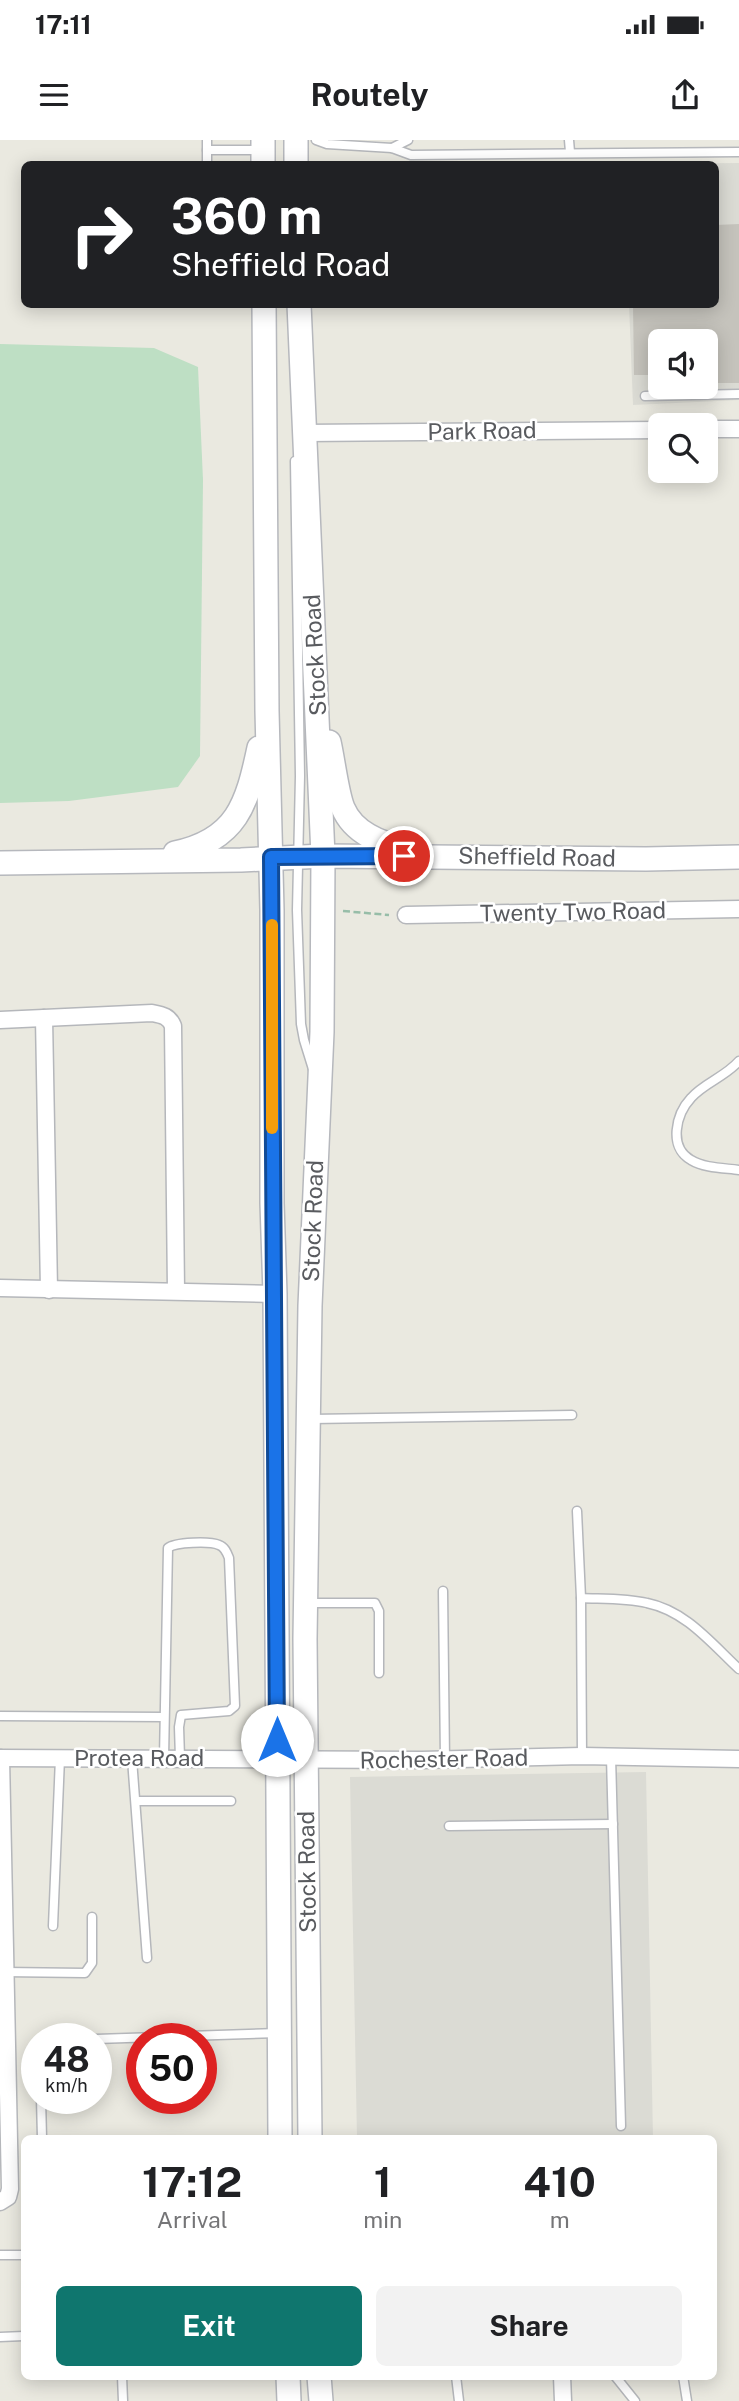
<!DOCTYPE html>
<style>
body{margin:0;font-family:"Public Sans",sans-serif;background:#f2f2f2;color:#202124;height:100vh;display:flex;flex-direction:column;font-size:26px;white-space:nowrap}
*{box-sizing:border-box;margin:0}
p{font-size:23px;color:#757577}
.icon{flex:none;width:38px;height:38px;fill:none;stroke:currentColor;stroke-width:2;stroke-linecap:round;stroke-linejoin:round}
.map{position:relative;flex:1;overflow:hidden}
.panel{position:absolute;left:21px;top:1995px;width:696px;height:245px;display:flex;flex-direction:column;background:#fff;border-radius:10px;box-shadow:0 4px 18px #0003}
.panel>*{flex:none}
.hud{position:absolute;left:21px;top:21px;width:698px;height:147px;border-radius:10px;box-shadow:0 4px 18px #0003;background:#202124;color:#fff;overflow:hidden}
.buttons{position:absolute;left:648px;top:189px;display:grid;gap:14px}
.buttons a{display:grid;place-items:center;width:70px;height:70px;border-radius:10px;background:#fff;box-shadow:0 4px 18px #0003;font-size:35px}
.speed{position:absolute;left:21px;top:1883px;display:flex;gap:14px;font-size:35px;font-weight:700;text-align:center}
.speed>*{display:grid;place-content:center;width:91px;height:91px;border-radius:50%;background:#fff;box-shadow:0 4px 18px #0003;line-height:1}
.speed small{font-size:18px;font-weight:400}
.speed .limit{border:10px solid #d22;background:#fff;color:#111}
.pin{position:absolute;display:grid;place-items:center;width:60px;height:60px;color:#fff;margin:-30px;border:4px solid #fff;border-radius:50%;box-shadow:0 2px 7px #0007}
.me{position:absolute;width:77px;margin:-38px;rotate:0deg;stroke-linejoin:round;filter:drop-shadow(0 0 5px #0008)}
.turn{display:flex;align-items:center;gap:24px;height:147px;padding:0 35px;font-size:32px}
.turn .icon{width:91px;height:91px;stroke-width:2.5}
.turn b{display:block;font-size:49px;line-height:60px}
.eta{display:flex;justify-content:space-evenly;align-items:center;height:119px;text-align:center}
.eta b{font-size:42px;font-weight:700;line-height:49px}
.cta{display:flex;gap:14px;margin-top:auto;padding:14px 35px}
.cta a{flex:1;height:80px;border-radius:10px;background:#0f766e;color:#fff;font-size:28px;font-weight:700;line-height:80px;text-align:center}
.cta a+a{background:#f2f2f2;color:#202124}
.status{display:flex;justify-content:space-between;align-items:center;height:49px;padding:0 35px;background:#fff;direction:ltr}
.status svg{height:19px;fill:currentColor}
header{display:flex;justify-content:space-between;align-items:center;height:91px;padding:0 35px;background:#fff;font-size:32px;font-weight:700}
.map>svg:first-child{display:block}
.industrial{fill:#dbdbd4;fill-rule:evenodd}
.green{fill:#bedfc4}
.building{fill:#c5c3bc}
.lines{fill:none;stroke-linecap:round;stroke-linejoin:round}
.lane-casing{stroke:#b5b7bb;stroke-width:11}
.street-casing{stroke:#b5b7bb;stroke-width:19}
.secondary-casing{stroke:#b6b8bd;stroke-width:26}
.path{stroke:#97bda8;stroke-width:2.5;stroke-dasharray:7 3.5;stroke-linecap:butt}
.lane{stroke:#fff;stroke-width:8}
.street{stroke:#fff;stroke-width:16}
.secondary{stroke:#fff;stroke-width:23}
.route-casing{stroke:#114b97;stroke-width:18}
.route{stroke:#1a73e8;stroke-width:12}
.slow{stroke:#f59e0b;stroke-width:12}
.labels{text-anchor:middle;stroke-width:5;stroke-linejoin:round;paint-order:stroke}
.street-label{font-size:23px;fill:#595b5f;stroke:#fff}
</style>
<div class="status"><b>17:11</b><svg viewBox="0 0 49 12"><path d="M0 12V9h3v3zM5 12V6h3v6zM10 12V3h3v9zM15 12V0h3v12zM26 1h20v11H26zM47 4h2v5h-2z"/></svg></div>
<header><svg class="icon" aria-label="menu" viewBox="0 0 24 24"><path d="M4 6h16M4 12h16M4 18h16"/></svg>Routely<svg class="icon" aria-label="share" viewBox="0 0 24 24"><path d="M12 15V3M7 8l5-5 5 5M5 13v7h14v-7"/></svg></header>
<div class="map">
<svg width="739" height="2261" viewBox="0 0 739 2261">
<rect width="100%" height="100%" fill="#eae9e0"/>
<g class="industrial">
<path d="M 739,23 L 739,260 L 633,265 L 629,165 L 716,164 L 716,24 L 623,24 ZM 660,201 L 705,201 L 705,247 L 660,247 Z"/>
<path d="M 646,1632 L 653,1998 L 357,1998 L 350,1637 Z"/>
</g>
<path class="green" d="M 0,204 L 154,208 L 198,227 L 203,340 L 200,616 L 178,647 L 69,661 L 0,663 Z"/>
<path class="building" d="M 739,84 L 739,243 L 705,243 L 705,201 L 660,201 L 660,222 L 651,222 L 651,235 L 634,235 L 633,164 L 716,164 L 716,85 Z"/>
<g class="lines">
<defs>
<g id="lane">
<path d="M 207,0 L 207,24"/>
<path d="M 316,0 L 327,4 L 392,8 L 411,15 L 739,12"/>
<path d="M 569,0 L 570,12"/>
<path d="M 392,8 L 408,0"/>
<path d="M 207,10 L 260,10"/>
<path d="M 645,256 L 739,254"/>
<path d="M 295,321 L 300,636 L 297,770 L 301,884 L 304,900 L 313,929"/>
<path d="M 739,921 C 725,937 704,943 691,958 C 676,974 668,1007 691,1020 C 704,1028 724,1028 739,1030"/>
<path d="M 311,1279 L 572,1275"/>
<path d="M 577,1371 L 581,1458 L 582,1616"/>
<path d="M 443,1451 L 445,1620"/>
<path d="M 581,1458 C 602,1459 626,1458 647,1463 C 686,1471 711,1503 739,1529"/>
<path d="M 309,1463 L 375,1463 L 379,1471 L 379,1533"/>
<path d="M 0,1576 L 164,1577"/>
<path d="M 611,1617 L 621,1986"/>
<path d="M 164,1618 L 168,1408 C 175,1402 210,1401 219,1405 C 225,1407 227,1413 229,1418 L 235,1566 L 229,1571 L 181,1575 L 179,1587 L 180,1618"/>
<path d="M 132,1619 L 147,1818"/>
<path d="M 136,1661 L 231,1661"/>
<path d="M 449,1686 L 613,1684"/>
<path d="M 53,1786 L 60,1618"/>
<path d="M 3,1832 L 85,1833 L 92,1823 L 92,1777"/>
<path d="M 96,1899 L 278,1893"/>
<path d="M 41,1958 L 42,1998"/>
<path d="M 0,2115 L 24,2115"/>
<path d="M 0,2197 L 24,2196"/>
<path d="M 122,2236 L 123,2261"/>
<path d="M 456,2236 L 459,2261"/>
<path d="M 615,2236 L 635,2261"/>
<path d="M 683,2236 L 687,2261"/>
</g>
<g id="street">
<path d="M 705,289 L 739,289"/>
<path d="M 304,293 L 660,290"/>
<path d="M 406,775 L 739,769"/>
<path d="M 44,878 L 49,1150"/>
<path d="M 0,880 L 152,873 C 162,875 169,876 173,886 L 176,1151"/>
<path d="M 0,1148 L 275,1154"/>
<path d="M 0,1618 L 422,1620 L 582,1616 L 739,1619"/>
<path d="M 0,2062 L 8,2057 L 10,2049 L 1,1618"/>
<path d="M 562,2236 L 563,2261"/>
</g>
<g id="secondary">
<path d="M 263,0 L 263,24"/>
<path d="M 296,0 L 296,24"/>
<path d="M 264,164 L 267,571 L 272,770 L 272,1063 L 275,1154 L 280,1998"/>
<path d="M 299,164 L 323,716 L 322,892 L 310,1166 L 305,1499 L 310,1998"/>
<path d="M 329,602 C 333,619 337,654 343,668 C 353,692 380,704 405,708"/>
<path d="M 175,713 C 237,700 247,664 259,608"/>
<path d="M 0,723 L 241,720 L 323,716 L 646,719 L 739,717"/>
<path d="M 288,2236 L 289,2261"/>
<path d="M 319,2236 L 321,2261"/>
</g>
</defs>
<use href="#lane" class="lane-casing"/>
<use href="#street" class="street-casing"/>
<use href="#secondary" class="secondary-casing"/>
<path class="path" d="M 343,771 L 389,775"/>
<use href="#lane" class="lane"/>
<use href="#street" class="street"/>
<use href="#secondary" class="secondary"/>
</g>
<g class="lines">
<defs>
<path id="route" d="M 277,1600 L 271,717 L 404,716"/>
</defs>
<use href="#route" class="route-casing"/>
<use href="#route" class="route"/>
<path class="slow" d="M 272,988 L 272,785"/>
</g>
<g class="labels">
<g class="street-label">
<text transform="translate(482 291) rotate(-1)" y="8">Park Road</text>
<text transform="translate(315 515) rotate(-93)" y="8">Stock Road</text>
<text transform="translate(537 717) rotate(1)" y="8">Sheffield Road</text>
<text transform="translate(573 772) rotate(-1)" y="8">Twenty Two Road</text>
<text transform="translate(313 1081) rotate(-88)" y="8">Stock Road</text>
<text x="139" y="1626">Protea Road</text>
<text transform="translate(444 1619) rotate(-1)" y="8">Rochester Road</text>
<text transform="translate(307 1732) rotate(-91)" y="8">Stock Road</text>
</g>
</g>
</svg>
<div class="buttons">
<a><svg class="icon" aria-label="sound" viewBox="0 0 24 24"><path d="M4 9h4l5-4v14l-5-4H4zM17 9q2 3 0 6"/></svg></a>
<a><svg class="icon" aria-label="search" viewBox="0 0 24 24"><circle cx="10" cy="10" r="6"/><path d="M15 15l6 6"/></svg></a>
</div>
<div class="speed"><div>48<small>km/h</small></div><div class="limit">50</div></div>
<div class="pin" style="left:404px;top:716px;background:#d93025"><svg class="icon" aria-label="arrive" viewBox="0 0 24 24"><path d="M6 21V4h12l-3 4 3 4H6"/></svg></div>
<svg class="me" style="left:277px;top:1600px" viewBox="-20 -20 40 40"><circle r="19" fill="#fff"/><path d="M0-13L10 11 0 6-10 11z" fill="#1a73e8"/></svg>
<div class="hud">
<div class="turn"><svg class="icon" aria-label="right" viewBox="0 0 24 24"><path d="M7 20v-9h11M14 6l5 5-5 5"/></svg><div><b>360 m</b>Sheffield Road</div></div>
</div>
<section class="panel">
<div class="eta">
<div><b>17:12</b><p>Arrival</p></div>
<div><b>1</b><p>min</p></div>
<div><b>410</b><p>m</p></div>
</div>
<div class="cta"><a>Exit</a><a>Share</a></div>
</section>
</div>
